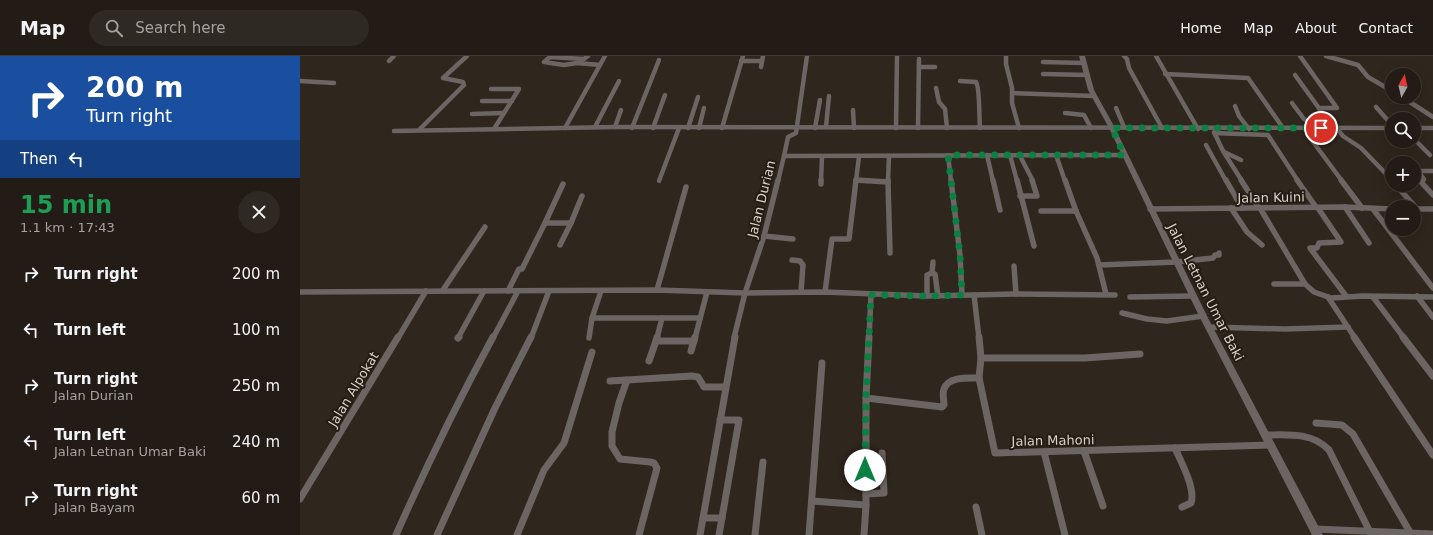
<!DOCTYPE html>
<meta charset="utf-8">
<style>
body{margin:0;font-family:"DejaVu Sans",sans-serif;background:#2f2923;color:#f1f3f6;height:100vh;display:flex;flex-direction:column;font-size:15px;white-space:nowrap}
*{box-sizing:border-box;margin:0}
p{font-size:13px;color:#a3a1a1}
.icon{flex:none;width:22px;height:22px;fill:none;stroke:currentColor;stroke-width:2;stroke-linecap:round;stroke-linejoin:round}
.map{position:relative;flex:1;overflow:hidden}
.side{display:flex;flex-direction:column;background:#231c16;width:300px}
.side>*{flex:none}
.banner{background:#1a4fa0;color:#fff;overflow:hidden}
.needle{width:26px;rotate:8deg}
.controls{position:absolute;left:1085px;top:12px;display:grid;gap:8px}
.controls a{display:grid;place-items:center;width:36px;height:36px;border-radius:50%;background:#231c16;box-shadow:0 4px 16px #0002,0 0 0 1px #403a35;font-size:20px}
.pin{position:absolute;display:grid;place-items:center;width:34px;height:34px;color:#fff;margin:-17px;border:2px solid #fff;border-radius:50%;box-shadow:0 1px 4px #0007}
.me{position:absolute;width:44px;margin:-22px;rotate:0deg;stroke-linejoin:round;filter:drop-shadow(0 0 3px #0008)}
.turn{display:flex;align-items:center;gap:14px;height:84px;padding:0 20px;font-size:18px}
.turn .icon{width:52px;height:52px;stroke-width:2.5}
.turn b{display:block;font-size:28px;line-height:34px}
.then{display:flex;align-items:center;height:38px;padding:0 20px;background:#0003;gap:8px;font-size:15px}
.round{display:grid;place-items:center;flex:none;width:42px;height:42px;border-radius:21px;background:#2f2923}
.headline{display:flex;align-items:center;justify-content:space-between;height:68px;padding:0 20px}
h1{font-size:24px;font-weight:700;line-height:30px;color:#1e9e55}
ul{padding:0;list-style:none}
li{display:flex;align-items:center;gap:12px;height:56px;padding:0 20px}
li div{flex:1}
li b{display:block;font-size:15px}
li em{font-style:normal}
header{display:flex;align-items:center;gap:24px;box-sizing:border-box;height:56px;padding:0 20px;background:#231c16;border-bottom:1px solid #403a35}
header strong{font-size:19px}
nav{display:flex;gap:22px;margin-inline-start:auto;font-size:14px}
.search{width:280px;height:36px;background:#2f2923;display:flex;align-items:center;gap:10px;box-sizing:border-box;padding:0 14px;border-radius:22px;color:#a3a1a1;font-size:15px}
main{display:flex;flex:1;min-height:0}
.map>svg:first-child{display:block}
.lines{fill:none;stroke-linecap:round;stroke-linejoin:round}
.minor-far2{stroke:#6b6563;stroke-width:4.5}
.minor-far1{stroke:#6b6563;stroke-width:5.5}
.minor{stroke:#6b6563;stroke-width:7}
.tertiary{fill:#6b6563;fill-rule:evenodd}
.route{stroke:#0b8043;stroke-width:7;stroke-dasharray:0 12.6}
.labels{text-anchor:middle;stroke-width:4;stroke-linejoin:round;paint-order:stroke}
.street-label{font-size:13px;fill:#d6d1cb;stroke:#251d14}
</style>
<header>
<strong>Map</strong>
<div class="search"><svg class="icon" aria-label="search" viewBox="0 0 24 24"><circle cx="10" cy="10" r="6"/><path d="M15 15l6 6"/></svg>Search here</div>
<nav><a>Home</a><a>Map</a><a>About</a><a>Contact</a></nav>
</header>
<main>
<section class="side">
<div class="banner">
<div class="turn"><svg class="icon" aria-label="right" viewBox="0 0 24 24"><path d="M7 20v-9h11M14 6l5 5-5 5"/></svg><div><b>200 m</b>Turn right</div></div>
<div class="then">Then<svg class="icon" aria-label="left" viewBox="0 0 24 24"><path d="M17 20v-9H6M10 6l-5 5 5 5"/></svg></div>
</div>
<div class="headline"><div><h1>15 min</h1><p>1.1 km · 17:43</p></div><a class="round"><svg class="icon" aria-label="close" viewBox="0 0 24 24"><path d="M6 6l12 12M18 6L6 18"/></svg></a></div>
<ul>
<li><svg class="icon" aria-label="right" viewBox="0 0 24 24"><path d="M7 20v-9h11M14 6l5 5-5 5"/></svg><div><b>Turn right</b></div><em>200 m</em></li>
<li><svg class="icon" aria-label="left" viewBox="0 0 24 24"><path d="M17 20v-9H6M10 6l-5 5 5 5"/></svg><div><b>Turn left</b></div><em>100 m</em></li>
<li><svg class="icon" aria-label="right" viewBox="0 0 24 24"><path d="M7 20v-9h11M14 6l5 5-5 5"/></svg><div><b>Turn right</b><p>Jalan Durian</p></div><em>250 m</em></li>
<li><svg class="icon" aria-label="left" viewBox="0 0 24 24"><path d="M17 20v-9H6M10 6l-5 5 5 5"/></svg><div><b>Turn left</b><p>Jalan Letnan Umar Baki</p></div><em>240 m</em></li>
<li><svg class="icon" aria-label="right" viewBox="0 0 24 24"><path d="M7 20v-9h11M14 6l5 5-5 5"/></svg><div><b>Turn right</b><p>Jalan Bayam</p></div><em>60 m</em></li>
</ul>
</section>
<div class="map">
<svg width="1133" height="479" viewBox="0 0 1133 479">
<rect width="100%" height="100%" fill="#2f261d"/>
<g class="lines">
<g class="minor-far2">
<path d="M 288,0 L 284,3 L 250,1 L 244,6 L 264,9 L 277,7 L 300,9"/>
<path d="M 706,0 L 706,8 L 712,32 L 712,47 L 719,72"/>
<path d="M 824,0 L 827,3 L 829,12 L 862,72"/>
<path d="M 856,0 L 898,73"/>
<path d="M 1000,0 L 1037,52 L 1020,52"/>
<path d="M 1026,0 L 1058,9 L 1068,21 L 1092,35"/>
<path d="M 89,5 L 94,0"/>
<path d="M 441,5 L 462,5"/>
<path d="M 743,6 L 783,7"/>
<path d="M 461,11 L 463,0"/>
<path d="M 619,11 L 635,11"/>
<path d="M 743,18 L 787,19"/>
<path d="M 865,18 L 948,22 L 983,72"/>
<path d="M 995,19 L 1034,73"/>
<path d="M 0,25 L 34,27"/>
<path d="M 660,25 L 676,26 C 680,31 679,62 680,72"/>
<path d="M 636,32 L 639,46 L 645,53 L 647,72"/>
<path d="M 191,33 L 219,33 L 194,73"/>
<path d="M 712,37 L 794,40"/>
<path d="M 1102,41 L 1133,61"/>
<path d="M 182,45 L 212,45"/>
<path d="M 992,47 L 1004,63 L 1020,72"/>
<path d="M 935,50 L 939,60 L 949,73"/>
<path d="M 1076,51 L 1092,69"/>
<path d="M 816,52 L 824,71"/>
<path d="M 553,54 L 554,72"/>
<path d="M 765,57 L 784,59 L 791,72"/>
<path d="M 172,58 L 204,57"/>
<path d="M 295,71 L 319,25"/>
<path d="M 315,71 L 321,54"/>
<path d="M 526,71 L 529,40"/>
<path d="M 265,72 L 305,0"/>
<path d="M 332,72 L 359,4"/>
<path d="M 353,72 L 365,39"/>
<path d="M 388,72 L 398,41"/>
<path d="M 399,72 L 404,52"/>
<path d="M 422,72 L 443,0"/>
<path d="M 515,72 L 520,44"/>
<path d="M 596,72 L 597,0"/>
<path d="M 618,72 L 619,3"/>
<path d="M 1114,72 L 1133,72"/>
<path d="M 1037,73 L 1043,80 L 1061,92 L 1092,124"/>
<path d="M 119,74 L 164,29 L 163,26 L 143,22 L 167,0"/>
<path d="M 94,75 L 315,71 L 1092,72"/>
<path d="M 914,76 L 923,95 L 942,125"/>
<path d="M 914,77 L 968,79 L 998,125"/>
<path d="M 1011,83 L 1042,125"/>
<path d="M 1114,83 L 1130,99"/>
<path d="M 906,89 L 926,125"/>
<path d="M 924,96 L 941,104"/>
<path d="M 648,99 L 651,125"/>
<path d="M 687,99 L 693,125"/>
<path d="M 710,99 L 717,125"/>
<path d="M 756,99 L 765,125"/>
<path d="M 484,100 L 488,81 L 496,77 L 507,0"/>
<path d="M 720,100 L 733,125"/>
<path d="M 556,124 L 568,125"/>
<path d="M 359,125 L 379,72"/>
<path d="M 478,125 L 484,100 L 824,99"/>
<path d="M 521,125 L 522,101"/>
<path d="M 556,125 L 559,100"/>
<path d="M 588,125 L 589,100"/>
<path d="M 1122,125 L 1124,123 L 1118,115 L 1133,115"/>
</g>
<g class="minor-far1">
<path d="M 556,124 L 588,126 L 590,197"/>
<path d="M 651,124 L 660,199 L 662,239"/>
<path d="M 693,124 L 700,154"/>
<path d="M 717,124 L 734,190"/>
<path d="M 765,124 L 776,155 L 797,202 L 806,238"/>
<path d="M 926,124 L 942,152"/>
<path d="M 941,124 L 959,152"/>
<path d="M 997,124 L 1016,151"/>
<path d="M 1041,124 L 1062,152"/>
<path d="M 1123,124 L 1121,126 L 1133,139"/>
<path d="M 588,126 L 588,124"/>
<path d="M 521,128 L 521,124"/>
<path d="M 1096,129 L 1117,153"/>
<path d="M 720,140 L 737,140 L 732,124"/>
<path d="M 1045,151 L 1069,187"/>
<path d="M 931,152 L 947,176 L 962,189"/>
<path d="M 960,152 L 1005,228 L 1014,236 L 1031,242 L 1063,240 L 1133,241"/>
<path d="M 1018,152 L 1041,186 L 1019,187 L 1017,192 L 1010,192 L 1046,240"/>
<path d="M 850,153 L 1045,151 L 1092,153"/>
<path d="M 1073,153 L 1133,232"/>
<path d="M 1114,153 L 1133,153"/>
<path d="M 741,155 L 776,155"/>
<path d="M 245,167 L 263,128"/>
<path d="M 464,180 L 493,183"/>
<path d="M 260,189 L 271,167"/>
<path d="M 492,204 L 500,205 L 503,209 L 501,236"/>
<path d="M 633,206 L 632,217 L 635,218 L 638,240"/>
<path d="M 799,209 L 877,206 L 913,202 L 915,199 L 919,199 L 919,197"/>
<path d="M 714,210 L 716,238"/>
<path d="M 974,228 L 1005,228"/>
<path d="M 143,234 L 185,171"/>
<path d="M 357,234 L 386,131"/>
<path d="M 208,235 L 219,213 L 222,213 L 245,167 L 271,167 L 282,140"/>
<path d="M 301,235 L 292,262 L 400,262"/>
<path d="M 0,236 L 357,234 L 445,237 L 525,236 L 627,240 L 716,238 L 815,239"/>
<path d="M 525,236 L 532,183 L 549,183 L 556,124"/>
<path d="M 674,239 L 679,282"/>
<path d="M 627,240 L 627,219 L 632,217"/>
<path d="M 1117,240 L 1133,261"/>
<path d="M 830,241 L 893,240"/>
<path d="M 1028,241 L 1055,282"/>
<path d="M 1073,241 L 1104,282"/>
<path d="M 822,257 L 847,263 L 867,265 L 903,260"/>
<path d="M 909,271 L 985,273 L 1048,271"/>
<path d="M 98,282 L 126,235"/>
<path d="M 158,282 L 184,235"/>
<path d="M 193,282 L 218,235"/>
<path d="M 231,282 L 249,235"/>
<path d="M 289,282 L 292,262"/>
<path d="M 357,282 L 362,262"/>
<path d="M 395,282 L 407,236"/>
<path d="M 434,282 L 445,237 L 464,180 L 478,124"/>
<path d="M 569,282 L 571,239"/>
</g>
<g class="minor">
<path d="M 357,281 L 356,285 L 394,285"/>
<path d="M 679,281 L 681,302 L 679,322 L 695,397 L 971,389"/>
<path d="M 1054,281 L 1133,399"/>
<path d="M 1103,281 L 1133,320"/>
<path d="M 158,282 L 159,281"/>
<path d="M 391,295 L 395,281"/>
<path d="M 681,302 L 785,302 L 840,298"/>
<path d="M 349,305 L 356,285"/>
<path d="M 327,324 L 319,347 L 312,376 L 312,390 L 320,403 L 350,406 L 354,407 L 357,412 L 339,479"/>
<path d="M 310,325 L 392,320 L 398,321 L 404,331 L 425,331"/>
<path d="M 566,342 L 642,351 L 644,349 C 644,344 642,338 644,333 C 648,320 669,322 679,322"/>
<path d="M 1016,367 L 1042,369 L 1053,378 L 1111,478"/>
<path d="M 965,379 C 988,379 1012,376 1029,394 L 1070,476"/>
<path d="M 875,392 C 881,406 896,433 891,447 L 882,451"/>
<path d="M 784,395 L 803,450"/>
<path d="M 744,396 L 765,479"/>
<path d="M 566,438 L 584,437 L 582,397"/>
<path d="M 0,443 L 98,281"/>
<path d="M 512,445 L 566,449 L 566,342 L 569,281"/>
<path d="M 676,451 L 682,479"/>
<path d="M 403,462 L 422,462"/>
<path d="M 1015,473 L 1133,478"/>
<path d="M 96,479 C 126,411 158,345 193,281"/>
<path d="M 137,479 L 195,352 L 231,281"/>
<path d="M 217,479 L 244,414 L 264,387 L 292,296"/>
<path d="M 400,479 L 435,281"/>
<path d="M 419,479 L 439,364 L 420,364"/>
<path d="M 455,479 L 463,406"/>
<path d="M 509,479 L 522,307"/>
<path d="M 564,479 L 566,449"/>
</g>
<path class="tertiary" d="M 779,0 L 785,0 L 794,34 L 815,72 L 907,260 L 1023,479 L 1012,479 L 899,260 L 809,72 L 788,34 Z"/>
</g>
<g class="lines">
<path class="route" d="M 565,414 L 566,342 L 571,239 L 627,240 L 662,239 L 660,199 L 648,99 L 824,99 L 812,72 L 1021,72"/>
</g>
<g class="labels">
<g class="street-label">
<text transform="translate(971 141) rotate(-1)" y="5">Jalan Kuini</text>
<text transform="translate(461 143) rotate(-76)" y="5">Jalan Durian</text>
<text transform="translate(906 236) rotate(63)" y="5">Jalan Letnan Umar Baki</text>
<text transform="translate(53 333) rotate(-59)" y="5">Jalan Alpokat</text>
<text transform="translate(753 384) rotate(-1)" y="5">Jalan Mahoni</text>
</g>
</g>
</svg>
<div class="controls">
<a><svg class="needle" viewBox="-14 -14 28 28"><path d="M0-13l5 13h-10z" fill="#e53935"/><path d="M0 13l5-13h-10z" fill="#a3a1a1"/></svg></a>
<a><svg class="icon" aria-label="search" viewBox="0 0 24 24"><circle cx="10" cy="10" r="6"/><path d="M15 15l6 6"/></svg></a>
<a>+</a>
<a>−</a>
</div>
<div class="pin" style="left:1021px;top:72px;background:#d93025"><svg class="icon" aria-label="arrive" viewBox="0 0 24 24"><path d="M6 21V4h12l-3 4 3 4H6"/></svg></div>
<svg class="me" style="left:565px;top:414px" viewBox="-20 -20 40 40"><circle r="19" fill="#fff"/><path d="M0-13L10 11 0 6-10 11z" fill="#0b8043"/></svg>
</div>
</main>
